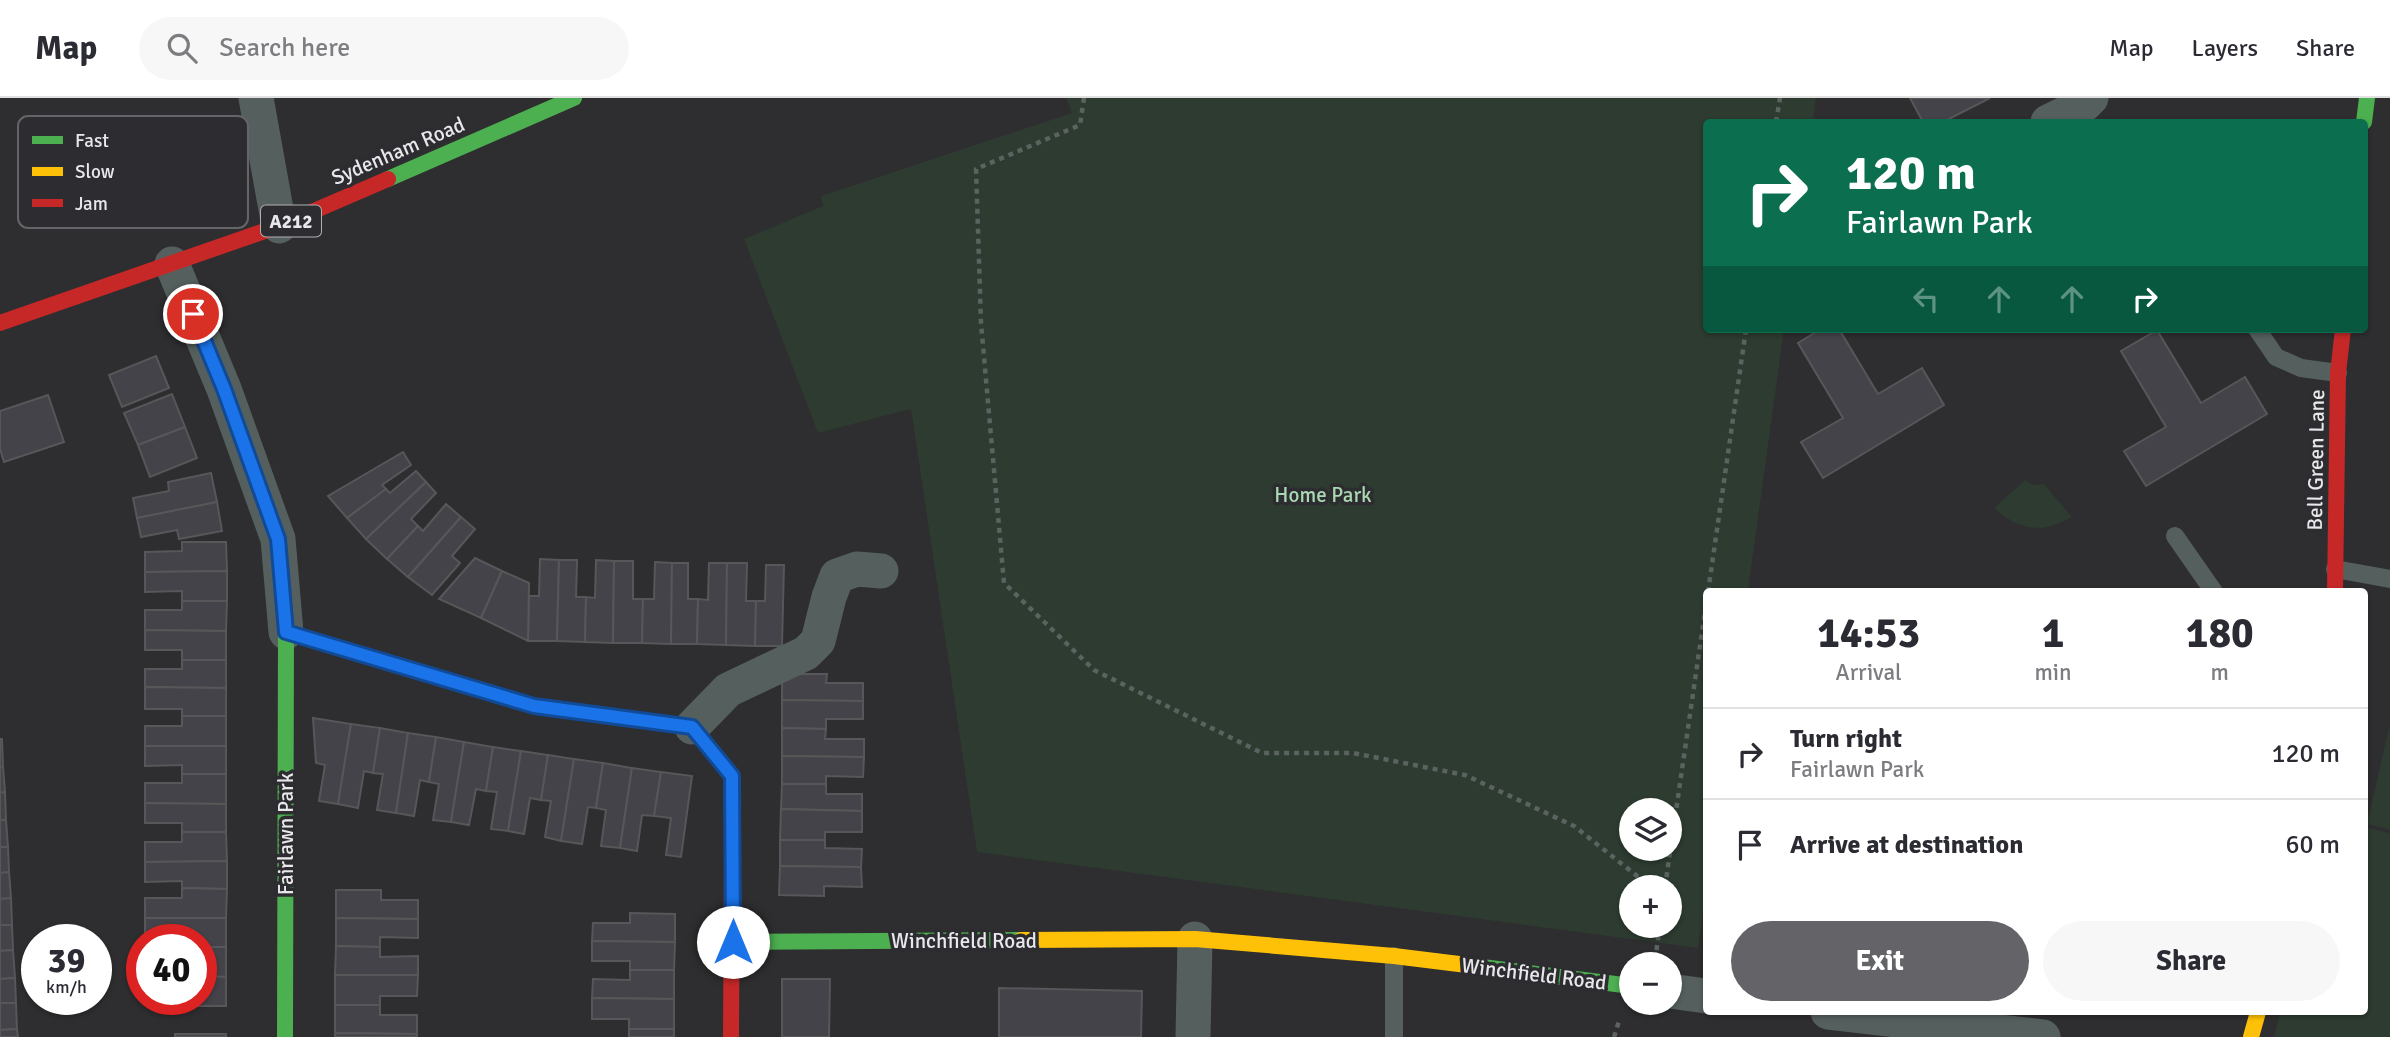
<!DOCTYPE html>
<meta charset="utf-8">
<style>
body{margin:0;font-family:Signika,sans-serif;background:#f7f7f7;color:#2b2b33;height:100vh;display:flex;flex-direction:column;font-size:26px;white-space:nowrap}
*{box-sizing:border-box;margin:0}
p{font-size:23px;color:#7c7c81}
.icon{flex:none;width:38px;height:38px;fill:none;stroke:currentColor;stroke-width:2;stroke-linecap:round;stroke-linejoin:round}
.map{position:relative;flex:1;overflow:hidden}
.sheet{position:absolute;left:1703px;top:490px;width:665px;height:427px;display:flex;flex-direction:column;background:#fff;border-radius:7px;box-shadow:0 2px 5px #0004}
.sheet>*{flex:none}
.banner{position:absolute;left:1703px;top:21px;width:665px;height:214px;border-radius:7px;box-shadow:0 2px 5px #0004;background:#0b6e4f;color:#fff;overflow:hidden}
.tools{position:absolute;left:1619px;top:700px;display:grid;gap:14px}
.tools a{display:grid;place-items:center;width:63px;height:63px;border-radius:50%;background:#fff;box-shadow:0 2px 5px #0004;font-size:35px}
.speed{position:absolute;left:21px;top:826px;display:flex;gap:14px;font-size:35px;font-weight:700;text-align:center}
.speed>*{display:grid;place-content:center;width:91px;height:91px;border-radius:50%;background:#fff;box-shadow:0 2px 5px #0004;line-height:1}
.speed small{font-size:18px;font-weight:400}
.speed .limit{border:10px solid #d22;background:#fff;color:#111}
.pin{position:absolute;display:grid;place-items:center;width:60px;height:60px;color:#fff;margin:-30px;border:4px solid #fff;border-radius:50%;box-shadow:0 2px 7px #0007}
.me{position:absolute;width:77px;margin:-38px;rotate:0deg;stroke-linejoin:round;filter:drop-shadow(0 0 5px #0008)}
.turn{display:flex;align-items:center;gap:24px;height:147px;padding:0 28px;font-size:32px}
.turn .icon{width:91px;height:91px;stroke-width:2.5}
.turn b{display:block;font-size:49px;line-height:60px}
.lanes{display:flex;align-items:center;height:66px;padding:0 28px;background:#0003;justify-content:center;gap:35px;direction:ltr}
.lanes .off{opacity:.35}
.eta{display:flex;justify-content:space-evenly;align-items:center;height:119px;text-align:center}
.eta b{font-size:42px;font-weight:700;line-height:49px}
.primary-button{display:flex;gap:14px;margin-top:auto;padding:14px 28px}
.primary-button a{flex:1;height:80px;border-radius:42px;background:#636368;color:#fff;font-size:28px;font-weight:700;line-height:80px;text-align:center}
.primary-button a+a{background:#f7f7f7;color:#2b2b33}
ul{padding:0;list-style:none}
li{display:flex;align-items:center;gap:21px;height:91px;padding:0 28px;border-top:2px solid #e1e1e2}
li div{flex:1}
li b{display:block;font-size:26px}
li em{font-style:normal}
header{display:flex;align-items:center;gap:42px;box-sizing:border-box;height:98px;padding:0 35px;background:#fff;border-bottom:2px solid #e1e1e2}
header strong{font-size:33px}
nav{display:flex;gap:38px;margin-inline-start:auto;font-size:24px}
.search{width:490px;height:63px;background:#f7f7f7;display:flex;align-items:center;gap:18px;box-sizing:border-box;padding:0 24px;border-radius:38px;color:#7c7c81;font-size:26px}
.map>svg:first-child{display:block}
.green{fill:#2d3b30;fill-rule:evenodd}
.building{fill:#444349;stroke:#575658;stroke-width:2}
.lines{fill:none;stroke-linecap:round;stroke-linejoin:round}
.path{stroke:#5b6361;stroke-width:4.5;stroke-dasharray:5 5;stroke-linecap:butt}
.lane{stroke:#55605e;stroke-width:18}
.street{stroke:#55605e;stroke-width:35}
.fast{stroke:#4caf50;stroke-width:16}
.slow{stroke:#ffc107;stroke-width:16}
.jam{stroke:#c62828;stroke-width:16}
.route-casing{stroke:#114b97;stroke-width:18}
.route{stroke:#1a73e8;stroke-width:12}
.labels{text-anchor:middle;stroke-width:7;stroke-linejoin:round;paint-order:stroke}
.shield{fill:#2d2c30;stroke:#b0b0b3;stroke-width:2}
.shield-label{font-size:19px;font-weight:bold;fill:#e8e8eb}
.street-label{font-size:21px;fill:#e8e8eb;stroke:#2d2c30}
.park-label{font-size:21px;fill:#a9d8b2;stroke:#2d2c30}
.key{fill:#2d2c30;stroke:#656468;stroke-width:2}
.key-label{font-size:19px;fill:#e8e8eb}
</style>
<header>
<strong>Map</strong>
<div class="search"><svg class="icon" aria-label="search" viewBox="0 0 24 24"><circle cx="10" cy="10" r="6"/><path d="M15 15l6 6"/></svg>Search here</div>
<nav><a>Map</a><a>Layers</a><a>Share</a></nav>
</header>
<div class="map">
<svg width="2390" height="939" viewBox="0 0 2390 939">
<rect width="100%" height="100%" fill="#2e2d2f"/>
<g class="green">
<path d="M 1066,0 L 1816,0 L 1813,24 L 1706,24 L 1706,231 L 1784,231 L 1748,493 L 1706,494 L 1706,792 L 1698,850 L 977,754 L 911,311 L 818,335 L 744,141 L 823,108 L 821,98 L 1072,15 ZM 1670,712 L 1670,751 L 1631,751 L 1631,712 ZM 1670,789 L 1670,828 L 1631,828 L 1631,789 Z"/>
<path d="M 2025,382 L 2034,387 L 2044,386 L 2072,419 C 2042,436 2020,433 1994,410 Z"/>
<path d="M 2390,625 L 2390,732 L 2367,726 Z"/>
<path d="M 2364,729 L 2390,735 L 2390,939 L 2274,939 L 2280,914 L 2364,914 Z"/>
</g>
<g class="building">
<path d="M 1910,0 L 1990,0 L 1943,24 L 1923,24 Z"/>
<path d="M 1821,231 L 1839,231 L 1878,296 L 1922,270 L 1944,307 L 1823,380 L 1801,344 L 1843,320 L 1798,245 Z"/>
<path d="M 2157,232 L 2201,305 L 2245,279 L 2267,316 L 2146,388 L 2124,353 L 2166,329 L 2121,253 Z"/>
<path d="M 156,258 L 169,290 L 122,309 L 109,277 Z"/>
<path d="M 172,296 L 185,329 L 138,347 L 124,315 Z"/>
<path d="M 48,297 L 64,344 L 4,364 L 0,351 L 0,313 Z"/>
<path d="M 185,329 L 197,360 L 150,379 L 138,347 Z"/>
<path d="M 403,354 L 411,367 L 382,387 L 386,391 L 347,420 L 328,398 Z"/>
<path d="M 416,373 L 426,384 L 366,441 L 347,420 L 386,391 L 390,395 Z"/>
<path d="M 211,375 L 217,404 L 137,420 L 133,400 L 169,393 L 168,384 Z"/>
<path d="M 426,384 L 436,395 L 411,421 L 418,428 L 387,461 L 366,441 Z"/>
<path d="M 217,404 L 222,433 L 179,441 L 177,432 L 141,439 L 137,420 Z"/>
<path d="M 446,406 L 461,419 L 408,479 L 387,461 L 418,428 L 423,433 Z"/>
<path d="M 461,419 L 475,431 L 452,458 L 460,465 L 432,497 L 408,479 Z"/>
<path d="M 182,444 L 226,444 L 227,473 L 145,474 L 145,454 L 182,453 Z"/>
<path d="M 475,460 L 502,473 L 481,520 L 439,501 Z"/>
<path d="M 540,461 L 559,462 L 557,543 L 528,543 L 529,498 L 539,498 Z"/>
<path d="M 559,462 L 577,462 L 576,499 L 586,499 L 585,544 L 557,543 Z"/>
<path d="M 596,462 L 614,463 L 613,545 L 585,544 L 586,499 L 595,500 Z"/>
<path d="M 614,463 L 633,463 L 633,501 L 643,501 L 642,545 L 613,545 Z"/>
<path d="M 655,464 L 672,465 L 671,546 L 642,545 L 643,501 L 654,501 Z"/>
<path d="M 672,465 L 688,465 L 688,501 L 698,501 L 697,546 L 671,546 Z"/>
<path d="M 709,465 L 727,465 L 726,547 L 697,546 L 698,501 L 708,502 Z"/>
<path d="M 727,465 L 747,465 L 746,503 L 756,503 L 755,548 L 726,547 Z"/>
<path d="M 766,467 L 784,467 L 782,548 L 755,548 L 756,503 L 765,503 Z"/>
<path d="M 227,473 L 227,503 L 182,503 L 182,493 L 145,494 L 145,474 Z"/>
<path d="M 502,473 L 529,485 L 528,543 L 481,520 Z"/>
<path d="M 182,503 L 227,503 L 226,533 L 145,532 L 145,512 L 182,512 Z"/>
<path d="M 145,532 L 226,533 L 226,562 L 182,562 L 182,552 L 145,552 Z"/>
<path d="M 182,562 L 226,562 L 226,590 L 145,589 L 145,571 L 182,571 Z"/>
<path d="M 782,576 L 827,576 L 826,585 L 863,585 L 863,603 L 782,602 Z"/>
<path d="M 145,589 L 226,590 L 226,618 L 182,618 L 182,611 L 145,611 Z"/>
<path d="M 782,602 L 863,603 L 863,621 L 826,621 L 826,631 L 782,630 Z"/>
<path d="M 182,618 L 226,618 L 226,648 L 145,648 L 145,628 L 182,628 Z"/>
<path d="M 313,620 L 351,626 L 338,706 L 319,703 L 325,667 L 316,665 Z"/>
<path d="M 351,626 L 380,630 L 373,675 L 364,673 L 358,710 L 338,706 Z"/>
<path d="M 380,630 L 408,635 L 396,715 L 377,712 L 383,676 L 373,675 Z"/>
<path d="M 782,630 L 826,631 L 825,641 L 864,641 L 864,659 L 782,658 Z"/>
<path d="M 408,635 L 436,639 L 429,684 L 420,682 L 414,718 L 396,715 Z"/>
<path d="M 436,639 L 464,644 L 451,724 L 433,722 L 439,686 L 429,684 Z"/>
<path d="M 0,641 L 2,641 L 3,669 L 0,669 Z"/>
<path d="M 464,644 L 493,649 L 486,693 L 476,691 L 469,727 L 451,724 Z"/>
<path d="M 145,648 L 226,648 L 226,676 L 182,676 L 182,667 L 145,668 Z"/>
<path d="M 493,649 L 521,653 L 508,733 L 491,731 L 497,694 L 486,693 Z"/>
<path d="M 521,653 L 548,657 L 541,702 L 530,700 L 524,736 L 508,733 Z"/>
<path d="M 548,657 L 574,661 L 561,743 L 545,739 L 551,703 L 541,702 Z"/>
<path d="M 782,658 L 864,659 L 863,679 L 826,678 L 826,686 L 782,686 Z"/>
<path d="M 574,661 L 603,665 L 596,710 L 588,709 L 582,746 L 561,743 Z"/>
<path d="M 603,665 L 632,670 L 620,750 L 601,748 L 606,712 L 596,710 Z"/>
<path d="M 0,669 L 3,669 L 5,694 L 0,695 Z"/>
<path d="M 632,670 L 661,674 L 654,718 L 642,717 L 637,753 L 620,750 Z"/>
<path d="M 661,674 L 692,678 L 681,759 L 666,757 L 671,720 L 654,718 Z"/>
<path d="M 182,676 L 226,676 L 226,706 L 145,705 L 145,685 L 182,685 Z"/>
<path d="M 782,686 L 826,686 L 826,696 L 862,696 L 862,713 L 781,711 Z"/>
<path d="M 5,694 L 6,722 L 0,722 L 0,695 Z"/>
<path d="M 145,705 L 226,706 L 226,734 L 182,734 L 182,725 L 145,725 Z"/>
<path d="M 781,711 L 862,713 L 862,734 L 825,734 L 825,742 L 780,742 Z"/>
<path d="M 0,722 L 6,722 L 8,749 L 0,749 Z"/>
<path d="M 182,734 L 226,734 L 227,763 L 145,764 L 145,744 L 182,744 Z"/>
<path d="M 780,742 L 825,742 L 825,750 L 862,751 L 861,769 L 780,768 Z"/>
<path d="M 0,749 L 8,749 L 9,774 L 0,775 Z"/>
<path d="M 227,763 L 227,791 L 182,790 L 182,783 L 145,784 L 145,764 Z"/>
<path d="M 780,768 L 861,769 L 862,789 L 824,788 L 824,798 L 779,797 Z"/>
<path d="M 9,774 L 11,800 L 0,801 L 0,775 Z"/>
<path d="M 182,790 L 227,791 L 226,820 L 145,820 L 145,800 L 182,800 Z"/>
<path d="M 336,792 L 381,792 L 381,802 L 418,802 L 418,821 L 336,820 Z"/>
<path d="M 11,800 L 12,827 L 0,827 L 0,801 Z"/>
<path d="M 630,815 L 675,816 L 675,844 L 592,843 L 593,825 L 630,825 Z"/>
<path d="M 145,820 L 226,820 L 226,849 L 201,849 L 201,842 L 145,840 Z"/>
<path d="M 336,820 L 418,821 L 418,840 L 380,839 L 380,849 L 336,848 Z"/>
<path d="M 0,827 L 12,827 L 13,852 L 0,853 Z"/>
<path d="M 592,843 L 675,844 L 674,872 L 630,872 L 630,863 L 592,863 Z"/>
<path d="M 336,848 L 380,849 L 380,859 L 418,858 L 418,877 L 335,877 Z"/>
<path d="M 201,849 L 226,849 L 226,879 L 201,878 Z"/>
<path d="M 13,852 L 15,880 L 0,881 L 0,853 Z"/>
<path d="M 630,872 L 674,872 L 674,901 L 592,900 L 593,881 L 630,882 Z"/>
<path d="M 335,877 L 418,877 L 417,898 L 380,898 L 380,907 L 335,907 Z"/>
<path d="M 201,878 L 226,879 L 226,908 L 182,908 L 182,901 L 201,901 Z"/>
<path d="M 15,880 L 16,905 L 0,905 L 0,881 Z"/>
<path d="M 782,881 L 830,881 L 829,939 L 782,939 Z"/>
<path d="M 999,890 L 1142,893 L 1141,939 L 999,939 Z"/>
<path d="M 592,900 L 674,901 L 674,931 L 629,931 L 629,921 L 592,921 Z"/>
<path d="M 0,905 L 16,905 L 17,931 L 0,932 Z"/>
<path d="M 335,907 L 380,907 L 380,917 L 417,917 L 417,936 L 335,935 Z"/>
<path d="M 17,931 L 18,939 L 0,939 L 0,932 Z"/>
<rect x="629" y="931" width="45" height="8"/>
<path d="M 335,935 L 417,936 L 417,939 L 335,939 Z"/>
<rect x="175" y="936" width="51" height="3"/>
</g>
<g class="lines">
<g class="path">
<path d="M 1084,0 L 1080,27 L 976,71 L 981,225 L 1004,485 L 1094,572 L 1262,655 L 1353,655 L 1465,677 L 1574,728 L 1651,789"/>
<path d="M 1776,24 L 1780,0"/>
<path d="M 1708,494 L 1746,231"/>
<path d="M 1665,789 L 1706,506"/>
<path d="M 1655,862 L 1660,828"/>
<path d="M 1614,939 L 1619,923"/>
</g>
<g class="lane">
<path d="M 2257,231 L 2276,259 L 2301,270 L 2338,275"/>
<path d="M 2175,438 L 2214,494"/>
<path d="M 2335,471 L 2390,481"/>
<path d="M 1394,939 L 1394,858"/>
</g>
<g class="street">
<path d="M 256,0 L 279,128"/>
<path d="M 2048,24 L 2085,6 L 2091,0"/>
<path d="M 172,166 L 224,291 L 278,441 L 286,534"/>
<path d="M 692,629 L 728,592 L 806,555 L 818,543 L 829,499 L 837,478 L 857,471 L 881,473"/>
<path d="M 1670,893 L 1706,898"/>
<path d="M 1828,914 L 2043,939"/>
<path d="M 1193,939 L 1195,841"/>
</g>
<g class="fast">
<path d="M 2364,24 L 2367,0"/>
<path d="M 388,81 L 574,0"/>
<path d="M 733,844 L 1021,842"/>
<path d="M 1467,867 L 1631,888"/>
<path d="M 285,939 L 286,534 L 430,577"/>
</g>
<g class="slow">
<path d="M 430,577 L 534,608 L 692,629 L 732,678 L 732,761"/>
<path d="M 1021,842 L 1195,841 L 1394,858 L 1467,867"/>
<path d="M 2251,939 L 2258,914"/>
</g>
<g class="jam">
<path d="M 0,225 L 279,128 L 388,81"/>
<path d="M 2335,494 L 2338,275 L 2343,231"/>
<path d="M 731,939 L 732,761"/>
</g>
</g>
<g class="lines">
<defs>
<path id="route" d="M 193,216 L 224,291 L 278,441 L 286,534 L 534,608 L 692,629 L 732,678 L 733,844"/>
</defs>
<use href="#route" class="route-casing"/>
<use href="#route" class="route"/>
</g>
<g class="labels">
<rect class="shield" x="261" y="107.5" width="60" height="31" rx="5"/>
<g class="shield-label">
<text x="291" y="130">A212</text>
</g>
<g class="street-label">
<text transform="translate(398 53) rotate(-23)" y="7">Sydenham Road</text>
<text transform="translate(2316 362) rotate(-89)" y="7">Bell Green Lane</text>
<text transform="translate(286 736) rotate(-90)" y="7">Fairlawn Park</text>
<text x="964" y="850">Winchfield Road</text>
<text transform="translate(1534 876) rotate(7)" y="7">Winchfield Road</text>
</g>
<g class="park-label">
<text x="1323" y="404">Home Park</text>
</g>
</g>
<rect x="18" y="18" width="230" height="112" rx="10" class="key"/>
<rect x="32" y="38" width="31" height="8" fill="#4caf50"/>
<rect x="32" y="69" width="31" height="9" fill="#ffc107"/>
<rect x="32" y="101" width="31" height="8" fill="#c62828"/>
<g class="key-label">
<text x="75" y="49">Fast</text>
<text x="75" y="80">Slow</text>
<text x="75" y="112">Jam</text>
</g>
</svg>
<div class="tools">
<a><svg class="icon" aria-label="layers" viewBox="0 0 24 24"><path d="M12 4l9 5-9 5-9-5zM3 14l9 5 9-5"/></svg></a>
<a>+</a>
<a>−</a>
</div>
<div class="speed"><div>39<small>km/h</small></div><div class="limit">40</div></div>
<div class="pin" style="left:193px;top:216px;background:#d93025"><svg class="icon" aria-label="arrive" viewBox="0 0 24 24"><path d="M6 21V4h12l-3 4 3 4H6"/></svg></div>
<svg class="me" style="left:733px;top:844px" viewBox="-20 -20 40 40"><circle r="19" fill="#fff"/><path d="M0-13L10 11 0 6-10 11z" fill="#1a73e8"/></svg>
<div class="banner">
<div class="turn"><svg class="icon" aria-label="right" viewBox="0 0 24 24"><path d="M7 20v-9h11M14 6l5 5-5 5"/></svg><div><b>120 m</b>Fairlawn Park</div></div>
<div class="lanes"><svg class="icon off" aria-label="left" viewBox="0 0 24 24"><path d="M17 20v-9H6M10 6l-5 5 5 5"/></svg><svg class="icon off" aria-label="ahead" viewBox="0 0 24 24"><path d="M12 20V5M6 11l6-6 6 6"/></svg><svg class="icon off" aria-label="ahead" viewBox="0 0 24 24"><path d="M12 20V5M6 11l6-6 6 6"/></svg><svg class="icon" aria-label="right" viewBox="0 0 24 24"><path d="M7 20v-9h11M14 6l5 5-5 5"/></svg></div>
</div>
<section class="sheet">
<div class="eta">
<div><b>14:53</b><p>Arrival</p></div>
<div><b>1</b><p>min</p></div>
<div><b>180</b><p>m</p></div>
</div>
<ul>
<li><svg class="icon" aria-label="right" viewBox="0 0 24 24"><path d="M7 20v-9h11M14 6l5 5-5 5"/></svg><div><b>Turn right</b><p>Fairlawn Park</p></div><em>120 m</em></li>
<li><svg class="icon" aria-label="arrive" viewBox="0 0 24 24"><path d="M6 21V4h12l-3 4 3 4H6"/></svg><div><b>Arrive at destination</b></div><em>60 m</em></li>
</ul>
<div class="primary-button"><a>Exit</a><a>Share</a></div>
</section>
</div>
